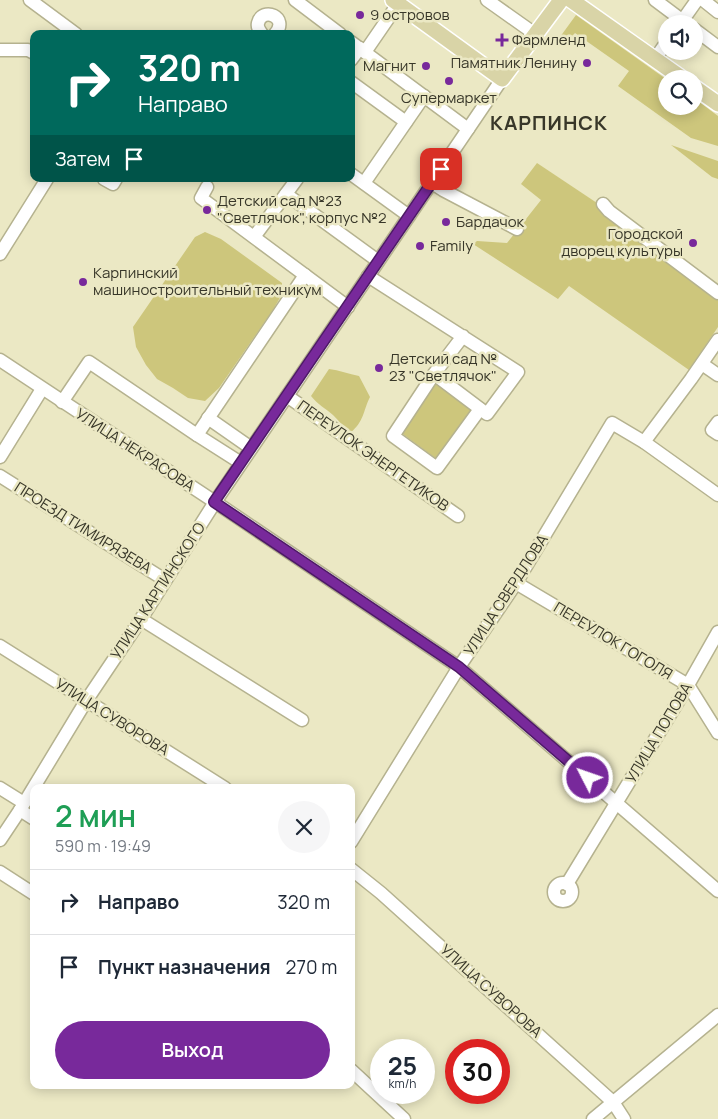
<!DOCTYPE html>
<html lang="ru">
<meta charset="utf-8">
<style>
body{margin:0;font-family:Manrope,sans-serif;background:#f6f6f7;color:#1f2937;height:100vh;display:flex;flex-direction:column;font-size:19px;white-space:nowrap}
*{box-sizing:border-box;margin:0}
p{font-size:16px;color:#747a83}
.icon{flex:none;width:28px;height:28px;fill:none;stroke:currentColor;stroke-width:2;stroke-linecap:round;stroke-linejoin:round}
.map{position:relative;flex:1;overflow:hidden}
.details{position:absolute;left:30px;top:784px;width:325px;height:305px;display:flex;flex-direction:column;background:#fff;border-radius:10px;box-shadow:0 2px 12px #0003}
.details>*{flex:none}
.banner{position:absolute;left:30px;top:30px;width:325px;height:152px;border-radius:10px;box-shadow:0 2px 12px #0003;background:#00695c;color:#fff;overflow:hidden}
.tools{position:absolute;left:658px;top:15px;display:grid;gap:10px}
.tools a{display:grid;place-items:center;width:45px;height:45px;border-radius:50%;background:#fff;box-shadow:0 2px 12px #0003;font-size:25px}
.speed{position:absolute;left:370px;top:1039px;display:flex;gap:10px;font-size:25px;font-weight:700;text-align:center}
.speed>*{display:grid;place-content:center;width:65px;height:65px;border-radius:50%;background:#fff;box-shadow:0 2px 12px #0003;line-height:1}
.speed small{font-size:12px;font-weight:400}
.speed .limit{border:8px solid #d22;background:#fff;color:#111}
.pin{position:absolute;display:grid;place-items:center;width:42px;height:42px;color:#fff;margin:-21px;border-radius:10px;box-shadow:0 2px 8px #0006}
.me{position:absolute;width:55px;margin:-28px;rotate:311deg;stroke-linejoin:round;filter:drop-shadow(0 0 4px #0008)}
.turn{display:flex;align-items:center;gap:18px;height:105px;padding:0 25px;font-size:22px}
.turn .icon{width:65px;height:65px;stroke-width:2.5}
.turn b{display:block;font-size:35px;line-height:42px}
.then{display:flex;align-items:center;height:48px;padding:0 25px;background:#0003;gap:10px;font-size:19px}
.round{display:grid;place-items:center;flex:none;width:52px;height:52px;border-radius:26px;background:#f6f6f7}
.headline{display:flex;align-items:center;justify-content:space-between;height:85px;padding:0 25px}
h1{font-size:30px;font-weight:600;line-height:38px;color:#1e9e55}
.action{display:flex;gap:10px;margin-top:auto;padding:10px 25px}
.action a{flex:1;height:58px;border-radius:30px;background:#78299b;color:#fff;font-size:20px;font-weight:600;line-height:58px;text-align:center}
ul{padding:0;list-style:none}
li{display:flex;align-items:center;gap:15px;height:65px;padding:0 25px;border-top:1px solid #e0e1e3}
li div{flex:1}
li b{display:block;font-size:19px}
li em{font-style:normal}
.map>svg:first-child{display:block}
.green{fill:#cdc67c}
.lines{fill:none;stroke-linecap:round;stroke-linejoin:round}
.minor-casing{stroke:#b5b28f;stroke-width:15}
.major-casing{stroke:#fff;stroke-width:18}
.minor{stroke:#fff;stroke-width:12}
.major{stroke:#d9d4a7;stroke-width:15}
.route-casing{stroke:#4e1b65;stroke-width:12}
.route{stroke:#78299b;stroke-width:9}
.poi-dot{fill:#78299b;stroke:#ebe8c4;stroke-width:2}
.labels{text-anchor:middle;stroke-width:5;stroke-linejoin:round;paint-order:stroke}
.poi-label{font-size:15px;fill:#383729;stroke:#ebe8c4;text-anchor:start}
.street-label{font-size:15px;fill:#383729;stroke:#ebe8c4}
.district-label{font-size:20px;font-weight:bold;letter-spacing:1px;fill:#383729;stroke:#ebe8c4}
</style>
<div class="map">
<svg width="718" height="1119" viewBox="0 0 718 1119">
<rect width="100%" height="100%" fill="#ebe8c4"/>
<g class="green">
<path d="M 576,15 L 666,79 L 666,106 L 694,106 L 694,98 L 718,116 L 718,146 L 691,138 L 618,86 L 629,71 L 575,33 L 567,43 L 560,37 Z"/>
<path d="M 671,145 L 718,161 L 718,179 L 712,177 Z"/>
<path d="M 537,163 L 609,211 L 718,298 L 718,327 L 689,370 L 569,286 L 558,299 L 473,244 L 477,241 L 507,243 L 541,200 L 521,184 Z"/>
<path d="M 205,232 L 221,239 L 282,283 L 282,294 L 273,310 L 219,388 L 205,401 L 188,398 L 173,388 L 157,379 L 146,365 L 136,347 L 133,327 L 195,237 Z"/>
<path d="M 329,369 C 339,370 349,374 359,376 L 370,397 C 363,411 364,422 350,433 C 344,427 339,421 333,415 C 325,408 318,405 311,396 Z"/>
<path d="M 436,384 L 473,411 L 438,460 L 400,432 Z"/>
</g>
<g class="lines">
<defs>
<g id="minor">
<path d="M 30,0 L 76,34"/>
<path d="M 295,0 L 340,34"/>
<path d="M 487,0 L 535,34"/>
<path d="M 655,0 L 687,24"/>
<path d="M 703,0 L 718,12"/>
<path d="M 680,24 L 697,0"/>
<path d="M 694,29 L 718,47"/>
<path d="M 262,34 C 259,30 257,27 258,23 C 262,6 290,17 275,34"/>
<path d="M 351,42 L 468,129"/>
<path d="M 0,50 L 28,50 L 34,53"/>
<path d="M 365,52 L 398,4"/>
<path d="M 655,59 L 666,43"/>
<path d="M 351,60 L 360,48"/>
<path d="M 351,82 L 406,122"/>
<path d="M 351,174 L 409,216"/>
<path d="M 104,179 L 113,184 L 116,179"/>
<path d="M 364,183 L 424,96"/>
<path d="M 432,183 L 443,190 L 517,229"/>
<path d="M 207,187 L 201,198 L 348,307"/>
<path d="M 286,194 L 378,261"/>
<path d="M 603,204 L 609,211 L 718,293"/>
<path d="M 254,237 L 297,179"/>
<path d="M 0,254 L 47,179"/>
<path d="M 368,276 L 518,372 L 487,414 L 434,374 L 463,336"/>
<path d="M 0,360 L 215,502 L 459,667 L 718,891"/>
<path d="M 702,364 L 718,375"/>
<path d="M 434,374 L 393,436 L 437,468 L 480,409"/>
<path d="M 287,396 L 458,516"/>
<path d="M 62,402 L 89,362 L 197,435 L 305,275"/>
<path d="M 208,418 L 251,448"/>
<path d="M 718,422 L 712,430 L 718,434"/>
<path d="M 197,435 L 241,463"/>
<path d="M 644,442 L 691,379 L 718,340"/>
<path d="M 0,457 L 42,389"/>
<path d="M 0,476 L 165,580"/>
<path d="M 516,583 L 688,685 L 718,733"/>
<path d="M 141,619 L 302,720"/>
<path d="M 0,646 L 225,788"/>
<path d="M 0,788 L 24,803"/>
<path d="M 20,810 L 34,819"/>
<path d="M 0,840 L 20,810 L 86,701 L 141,619 L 215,502 L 502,79"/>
<path d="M 351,842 L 459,667 L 516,583 L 612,423 L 644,442 L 718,495"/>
<path d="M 351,869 L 381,893 L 613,1102 L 624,1119"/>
<path d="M 0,872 L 34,894"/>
<circle cx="563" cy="892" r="9"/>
<path d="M 567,884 L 688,685 L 718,632"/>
<path d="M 351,1070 L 404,1119"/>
<path d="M 593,1119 L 718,1015"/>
</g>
<g id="major">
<path d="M 393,0 L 502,79 L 561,0"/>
<path d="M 571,0 L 683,79"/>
<path d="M 694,87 L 718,104"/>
</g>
</defs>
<use href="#minor" class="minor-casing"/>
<use href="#major" class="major-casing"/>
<use href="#minor" class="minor"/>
<use href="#major" class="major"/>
</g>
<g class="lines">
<defs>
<path id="route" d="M 441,169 L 214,502 L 459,667 L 588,778"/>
</defs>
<use href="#route" class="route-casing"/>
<use href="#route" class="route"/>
</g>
<g class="poi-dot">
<circle cx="360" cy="15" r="5"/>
<path d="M499.5 32.5h5v5h5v5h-5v5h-5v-5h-5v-5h5z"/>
<circle cx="587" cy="63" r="5"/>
<circle cx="426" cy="66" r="5"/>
<circle cx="449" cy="81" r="5"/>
<circle cx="207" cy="210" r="5"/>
<circle cx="446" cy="222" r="5"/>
<circle cx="693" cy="243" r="5"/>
<circle cx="420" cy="246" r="5"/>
<circle cx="83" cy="282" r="5"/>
<circle cx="379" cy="368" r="5"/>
</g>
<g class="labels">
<g class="poi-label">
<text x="370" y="20">9 островов</text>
<text x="512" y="45">Фармленд</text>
<text x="577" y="68" text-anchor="end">Памятник Ленину</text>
<text x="416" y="71" text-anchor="end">Магнит</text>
<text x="449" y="103" text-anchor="middle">Супермаркет</text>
<text x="217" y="206">Детский сад №23<tspan x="217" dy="17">"Светлячок", корпус №2</tspan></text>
<text x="456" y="227">Бардачок</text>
<text x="683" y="239" text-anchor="end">Городской<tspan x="683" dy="17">дворец культуры</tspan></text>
<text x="430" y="251">Family</text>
<text x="93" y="278">Карпинский<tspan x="93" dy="17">машиностроительный техникум</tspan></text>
<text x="389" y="364">Детский сад №<tspan x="389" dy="17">23 "Светлячок"</tspan></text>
</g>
<g class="street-label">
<text transform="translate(135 450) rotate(33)" y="5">УЛИЦА НЕКРАСОВА</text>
<text transform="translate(373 456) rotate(35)" y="5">ПЕРЕУЛОК ЭНЕРГЕТИКОВ</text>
<text transform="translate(83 528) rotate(32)" y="5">ПРОЕЗД ТИМИРЯЗЕВА</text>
<text transform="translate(158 591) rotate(-57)" y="5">УЛИЦА КАРПИНСКОГО</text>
<text transform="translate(506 595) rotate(-57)" y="5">УЛИЦА СВЕРДЛОВА</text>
<text transform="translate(613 641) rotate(31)" y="5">ПЕРЕУЛОК ГОГОЛЯ</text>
<text transform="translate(112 717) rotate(32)" y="5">УЛИЦА СУВОРОВА</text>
<text transform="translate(659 733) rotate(-59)" y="5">УЛИЦА ПОПОВА</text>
<text transform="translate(491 991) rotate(42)" y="5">УЛИЦА СУВОРОВА</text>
</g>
<g class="district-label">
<text x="549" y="130">КАРПИНСК</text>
</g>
</g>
</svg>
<div class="tools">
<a><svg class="icon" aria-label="sound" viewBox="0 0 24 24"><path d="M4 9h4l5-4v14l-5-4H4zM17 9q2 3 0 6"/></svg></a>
<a><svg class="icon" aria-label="search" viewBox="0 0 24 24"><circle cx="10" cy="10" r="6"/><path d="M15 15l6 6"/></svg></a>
</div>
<div class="speed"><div>25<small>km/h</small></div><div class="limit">30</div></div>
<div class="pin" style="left:441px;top:169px;background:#d93025"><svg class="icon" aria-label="arrive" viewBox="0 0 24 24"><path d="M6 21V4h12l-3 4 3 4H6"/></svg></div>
<svg class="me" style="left:588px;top:778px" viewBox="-20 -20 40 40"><circle r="17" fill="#78299b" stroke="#fff" stroke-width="3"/><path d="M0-11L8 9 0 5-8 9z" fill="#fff"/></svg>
<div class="banner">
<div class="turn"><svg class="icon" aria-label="right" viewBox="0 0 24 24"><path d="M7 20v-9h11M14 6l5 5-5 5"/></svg><div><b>320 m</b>Направо</div></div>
<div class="then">Затем<svg class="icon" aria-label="arrive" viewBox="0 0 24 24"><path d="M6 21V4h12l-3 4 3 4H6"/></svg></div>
</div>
<section class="details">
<div class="headline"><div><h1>2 мин</h1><p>590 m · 19:49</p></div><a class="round"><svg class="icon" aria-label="close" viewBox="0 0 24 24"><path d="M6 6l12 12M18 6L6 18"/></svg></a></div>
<ul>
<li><svg class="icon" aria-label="right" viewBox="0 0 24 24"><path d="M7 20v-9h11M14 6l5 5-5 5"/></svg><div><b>Направо</b></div><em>320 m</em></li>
<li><svg class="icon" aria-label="arrive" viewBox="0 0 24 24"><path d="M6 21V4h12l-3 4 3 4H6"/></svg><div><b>Пункт назначения</b></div><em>270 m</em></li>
</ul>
<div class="action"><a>Выход</a></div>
</section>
</div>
